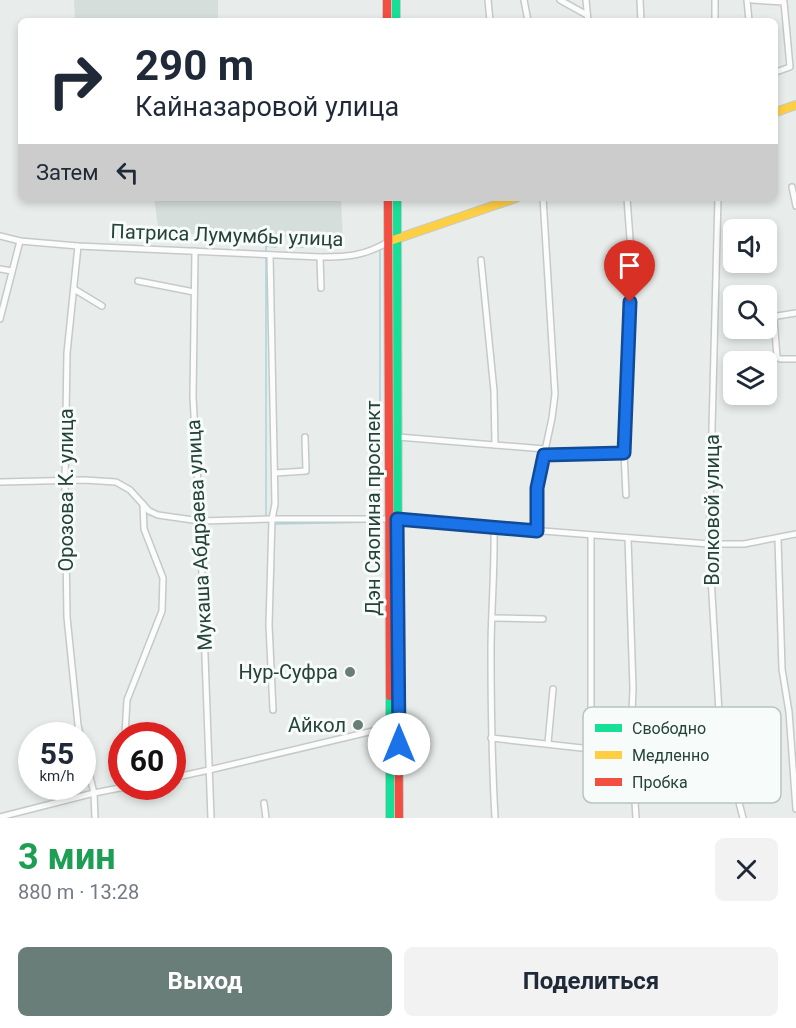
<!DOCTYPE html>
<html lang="ru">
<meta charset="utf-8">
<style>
body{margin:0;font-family:Roboto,sans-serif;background:#f2f2f3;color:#1f2937;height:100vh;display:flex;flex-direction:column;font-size:22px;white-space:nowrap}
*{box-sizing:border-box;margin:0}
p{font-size:20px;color:#747a83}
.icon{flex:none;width:33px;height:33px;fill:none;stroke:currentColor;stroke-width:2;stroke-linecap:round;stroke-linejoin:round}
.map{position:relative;height:818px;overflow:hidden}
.drawer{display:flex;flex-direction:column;background:#fff;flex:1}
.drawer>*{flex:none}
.top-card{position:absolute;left:18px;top:18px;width:760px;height:183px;border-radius:9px;box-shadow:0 3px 9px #0003;background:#fff;color:#1f2937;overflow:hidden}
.controls{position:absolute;left:723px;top:219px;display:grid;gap:12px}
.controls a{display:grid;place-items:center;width:54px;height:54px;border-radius:9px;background:#fff;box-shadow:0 3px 9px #0003;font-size:30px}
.speed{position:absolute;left:18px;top:722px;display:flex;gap:12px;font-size:30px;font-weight:700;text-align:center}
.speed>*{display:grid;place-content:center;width:78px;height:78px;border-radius:50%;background:#fff;box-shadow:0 3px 9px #0003;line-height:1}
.speed small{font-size:15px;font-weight:400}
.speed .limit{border:9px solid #d22;background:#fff;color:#111}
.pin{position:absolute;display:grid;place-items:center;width:51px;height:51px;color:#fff;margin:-62px -26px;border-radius:50% 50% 50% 0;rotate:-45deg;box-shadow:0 0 6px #0007}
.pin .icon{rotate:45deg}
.me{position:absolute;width:66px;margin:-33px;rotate:0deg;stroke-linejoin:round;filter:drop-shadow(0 0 4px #0008)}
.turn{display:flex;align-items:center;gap:21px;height:126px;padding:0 18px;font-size:27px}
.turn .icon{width:78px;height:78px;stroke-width:2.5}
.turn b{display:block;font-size:42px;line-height:51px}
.then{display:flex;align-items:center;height:57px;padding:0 18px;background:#0003;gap:12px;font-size:22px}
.round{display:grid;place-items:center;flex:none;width:63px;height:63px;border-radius:9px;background:#f2f2f3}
.head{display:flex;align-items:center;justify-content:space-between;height:102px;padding:0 18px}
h1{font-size:36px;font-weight:700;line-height:45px;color:#1e9e55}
.action{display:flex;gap:12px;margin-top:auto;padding:12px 18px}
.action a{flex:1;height:69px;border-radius:9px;background:#697e78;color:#fff;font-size:24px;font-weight:700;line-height:69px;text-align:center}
.action a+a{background:#f2f2f3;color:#1f2937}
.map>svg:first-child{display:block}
.built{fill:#d6dedb}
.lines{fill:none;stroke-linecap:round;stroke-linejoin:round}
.stream{stroke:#a9d4db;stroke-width:1.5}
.street-casing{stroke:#c5cac8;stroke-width:8}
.fast-casing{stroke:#c3cbc8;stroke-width:10}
.slow-casing{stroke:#c3cbc8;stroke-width:10}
.jam-casing{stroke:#c3cbc8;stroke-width:10}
.street{stroke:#fcfcfc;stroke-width:5}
.fast{stroke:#16e098;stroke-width:8}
.slow{stroke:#ffcf43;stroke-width:8}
.jam{stroke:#f24e42;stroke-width:8}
.route-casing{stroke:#114b97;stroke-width:15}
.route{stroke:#1a73e8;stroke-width:10}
.poi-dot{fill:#697e78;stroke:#f7fbf9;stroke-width:2}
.labels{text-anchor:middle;stroke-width:6;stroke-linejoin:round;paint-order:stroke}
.street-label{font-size:20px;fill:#24423a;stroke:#f7fbf9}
.poi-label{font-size:20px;fill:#24423a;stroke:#f7fbf9;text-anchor:end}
.key{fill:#f7fbf9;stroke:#b8c4c0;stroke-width:1.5}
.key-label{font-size:16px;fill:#24423a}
</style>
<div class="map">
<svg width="796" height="818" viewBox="0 0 796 818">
<rect width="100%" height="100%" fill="#e8edeb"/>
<g class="built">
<path d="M 74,0 L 218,0 L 218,21 L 75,21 Z"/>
<path d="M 154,198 L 341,198 L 343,239 L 159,233 Z"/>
</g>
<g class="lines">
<g class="stream">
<path d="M 287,247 L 342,247"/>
<path d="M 266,251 L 266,246 L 276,247"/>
<path d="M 266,258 L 266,517"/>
<path d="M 273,524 L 380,522 L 380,247"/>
</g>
<defs>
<g id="street">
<path d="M 488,0 L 490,21"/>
<path d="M 524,0 L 528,21"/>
<path d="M 560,0 L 587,15"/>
<path d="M 586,0 L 588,21"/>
<path d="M 640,0 L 641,21"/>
<path d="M 715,0 L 715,21"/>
<path d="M 747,0 L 749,21"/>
<path d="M 752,0 L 784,2 L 790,67 L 776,72"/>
<path d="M 792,187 L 796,206"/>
<path d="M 718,198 L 709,544 L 720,729 L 743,818"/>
<path d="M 0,236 L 20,241 L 78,246 L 320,257 C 348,257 364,256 388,242"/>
<path d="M 78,246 L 67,353 L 65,481 L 67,617 L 78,725 L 80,735"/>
<path d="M 195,251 L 193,397 L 200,521 L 211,818"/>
<path d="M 270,255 L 275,504 L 272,519 L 269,625 L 273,710"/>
<path d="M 320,257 L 321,288"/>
<path d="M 481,260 L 494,391 L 495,445"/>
<path d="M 0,269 L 12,271"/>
<path d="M 138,281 L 194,292"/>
<path d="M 74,289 L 102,306"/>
<path d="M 796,313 L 777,316 L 774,319 L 777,357 L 780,359 L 796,359"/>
<path d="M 0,319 L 20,241"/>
<path d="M 398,437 L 545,449"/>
<path d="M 544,455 L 624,453"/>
<path d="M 275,473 L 306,471 L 305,437"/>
<path d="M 0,482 L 84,480 L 116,482 L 130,490 L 149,511 L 158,515 L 200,521 L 272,519 L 390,519 L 709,544 L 744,544 L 796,534"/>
<path d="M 626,495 L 624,453 L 632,266 L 627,198"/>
<path d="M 494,527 C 495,569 491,610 491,652 C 491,707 492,763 495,818"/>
<path d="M 537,531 L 537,488 L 552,418 L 555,394 L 543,198"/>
<path d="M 628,538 L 633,688 L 631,738 L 636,818"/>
<path d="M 778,539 L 782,669 L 789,712 L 796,809"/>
<path d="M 492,618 L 543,619"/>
<path d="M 125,735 L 127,700 L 162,611 L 163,578 L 144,529 L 143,504"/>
<path d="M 491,738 L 591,749 L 591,535"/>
<path d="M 548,743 L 553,689"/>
<path d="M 82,744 L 94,793 L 95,818"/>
<path d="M 172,778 L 209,770 L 373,731 L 391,728"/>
<path d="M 121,788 L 120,774 L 122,767"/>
<path d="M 264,803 L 266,818"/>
<path d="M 0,817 L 94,793 L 130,786"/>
</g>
<g id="fast">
<path d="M 396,0 L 396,21"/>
<path d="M 397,198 L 398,603"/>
<path d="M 390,696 L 390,818"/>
</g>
<g id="slow">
<path d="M 776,112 L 796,105"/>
<path d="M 393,240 L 516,198"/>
</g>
<g id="jam">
<path d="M 387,0 L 387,21"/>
<path d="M 388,198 L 390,696"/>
<path d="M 398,603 L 399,818"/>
</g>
</defs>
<use href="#street" class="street-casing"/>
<use href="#fast" class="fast-casing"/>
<use href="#slow" class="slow-casing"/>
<use href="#jam" class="jam-casing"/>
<use href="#street" class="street"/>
<use href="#fast" class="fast"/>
<use href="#slow" class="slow"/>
<use href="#jam" class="jam"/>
</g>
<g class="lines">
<defs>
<path id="route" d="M 399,744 L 397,519 L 537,531 L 537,488 L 544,455 L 624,453 L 630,302"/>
</defs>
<use href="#route" class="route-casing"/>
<use href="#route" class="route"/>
</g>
<g class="poi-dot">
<circle cx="350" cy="672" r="6"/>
<circle cx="358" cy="725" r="6"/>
</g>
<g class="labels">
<g class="street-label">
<text transform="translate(227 235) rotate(2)" y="7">Патриса Лумумбы улица</text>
<text transform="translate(66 490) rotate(-90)" y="7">Орозова К. улица</text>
<text transform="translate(373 508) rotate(-90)" y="7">Дэн Сяопина проспект</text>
<text transform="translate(712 510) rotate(-90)" y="7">Волковой улица</text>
<text transform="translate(199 535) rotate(-93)" y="7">Мукаша Абдраева улица</text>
</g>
<g class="poi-label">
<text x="338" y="679">Нур-Суфра</text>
<text x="346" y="732">Айкол</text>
</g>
</g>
<rect x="583" y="707" width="198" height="96" rx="9" class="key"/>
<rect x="595" y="724" width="27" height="8" fill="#16e098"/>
<rect x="595" y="751" width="27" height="8" fill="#ffcf43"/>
<rect x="595" y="778" width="27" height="8" fill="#f24e42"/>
<g class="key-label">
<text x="632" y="734">Свободно</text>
<text x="632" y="761">Медленно</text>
<text x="632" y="788">Пробка</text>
</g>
</svg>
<div class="controls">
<a><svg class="icon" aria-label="sound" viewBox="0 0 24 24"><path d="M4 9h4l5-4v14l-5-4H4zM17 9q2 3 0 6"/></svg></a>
<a><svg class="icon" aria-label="search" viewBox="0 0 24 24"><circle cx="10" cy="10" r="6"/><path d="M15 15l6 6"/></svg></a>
<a><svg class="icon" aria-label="layers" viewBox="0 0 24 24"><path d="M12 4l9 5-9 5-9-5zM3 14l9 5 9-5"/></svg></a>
</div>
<div class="speed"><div>55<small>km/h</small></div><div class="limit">60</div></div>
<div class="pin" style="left:630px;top:302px;background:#d93025"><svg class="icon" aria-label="arrive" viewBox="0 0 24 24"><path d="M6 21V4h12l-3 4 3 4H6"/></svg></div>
<svg class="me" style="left:399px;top:744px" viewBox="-20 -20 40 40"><circle r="19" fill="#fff"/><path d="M0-13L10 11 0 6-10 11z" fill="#1a73e8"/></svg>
<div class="top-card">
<div class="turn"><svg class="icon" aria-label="right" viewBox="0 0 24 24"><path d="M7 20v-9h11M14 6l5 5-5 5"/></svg><div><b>290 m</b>Кайназаровой улица</div></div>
<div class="then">Затем<svg class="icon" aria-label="left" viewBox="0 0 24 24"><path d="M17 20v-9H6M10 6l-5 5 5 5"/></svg></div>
</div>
</div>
<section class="drawer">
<div class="head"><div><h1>3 мин</h1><p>880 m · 13:28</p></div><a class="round"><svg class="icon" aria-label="close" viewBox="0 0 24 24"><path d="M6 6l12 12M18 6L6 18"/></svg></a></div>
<div class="action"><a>Выход</a><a>Поделиться</a></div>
</section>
